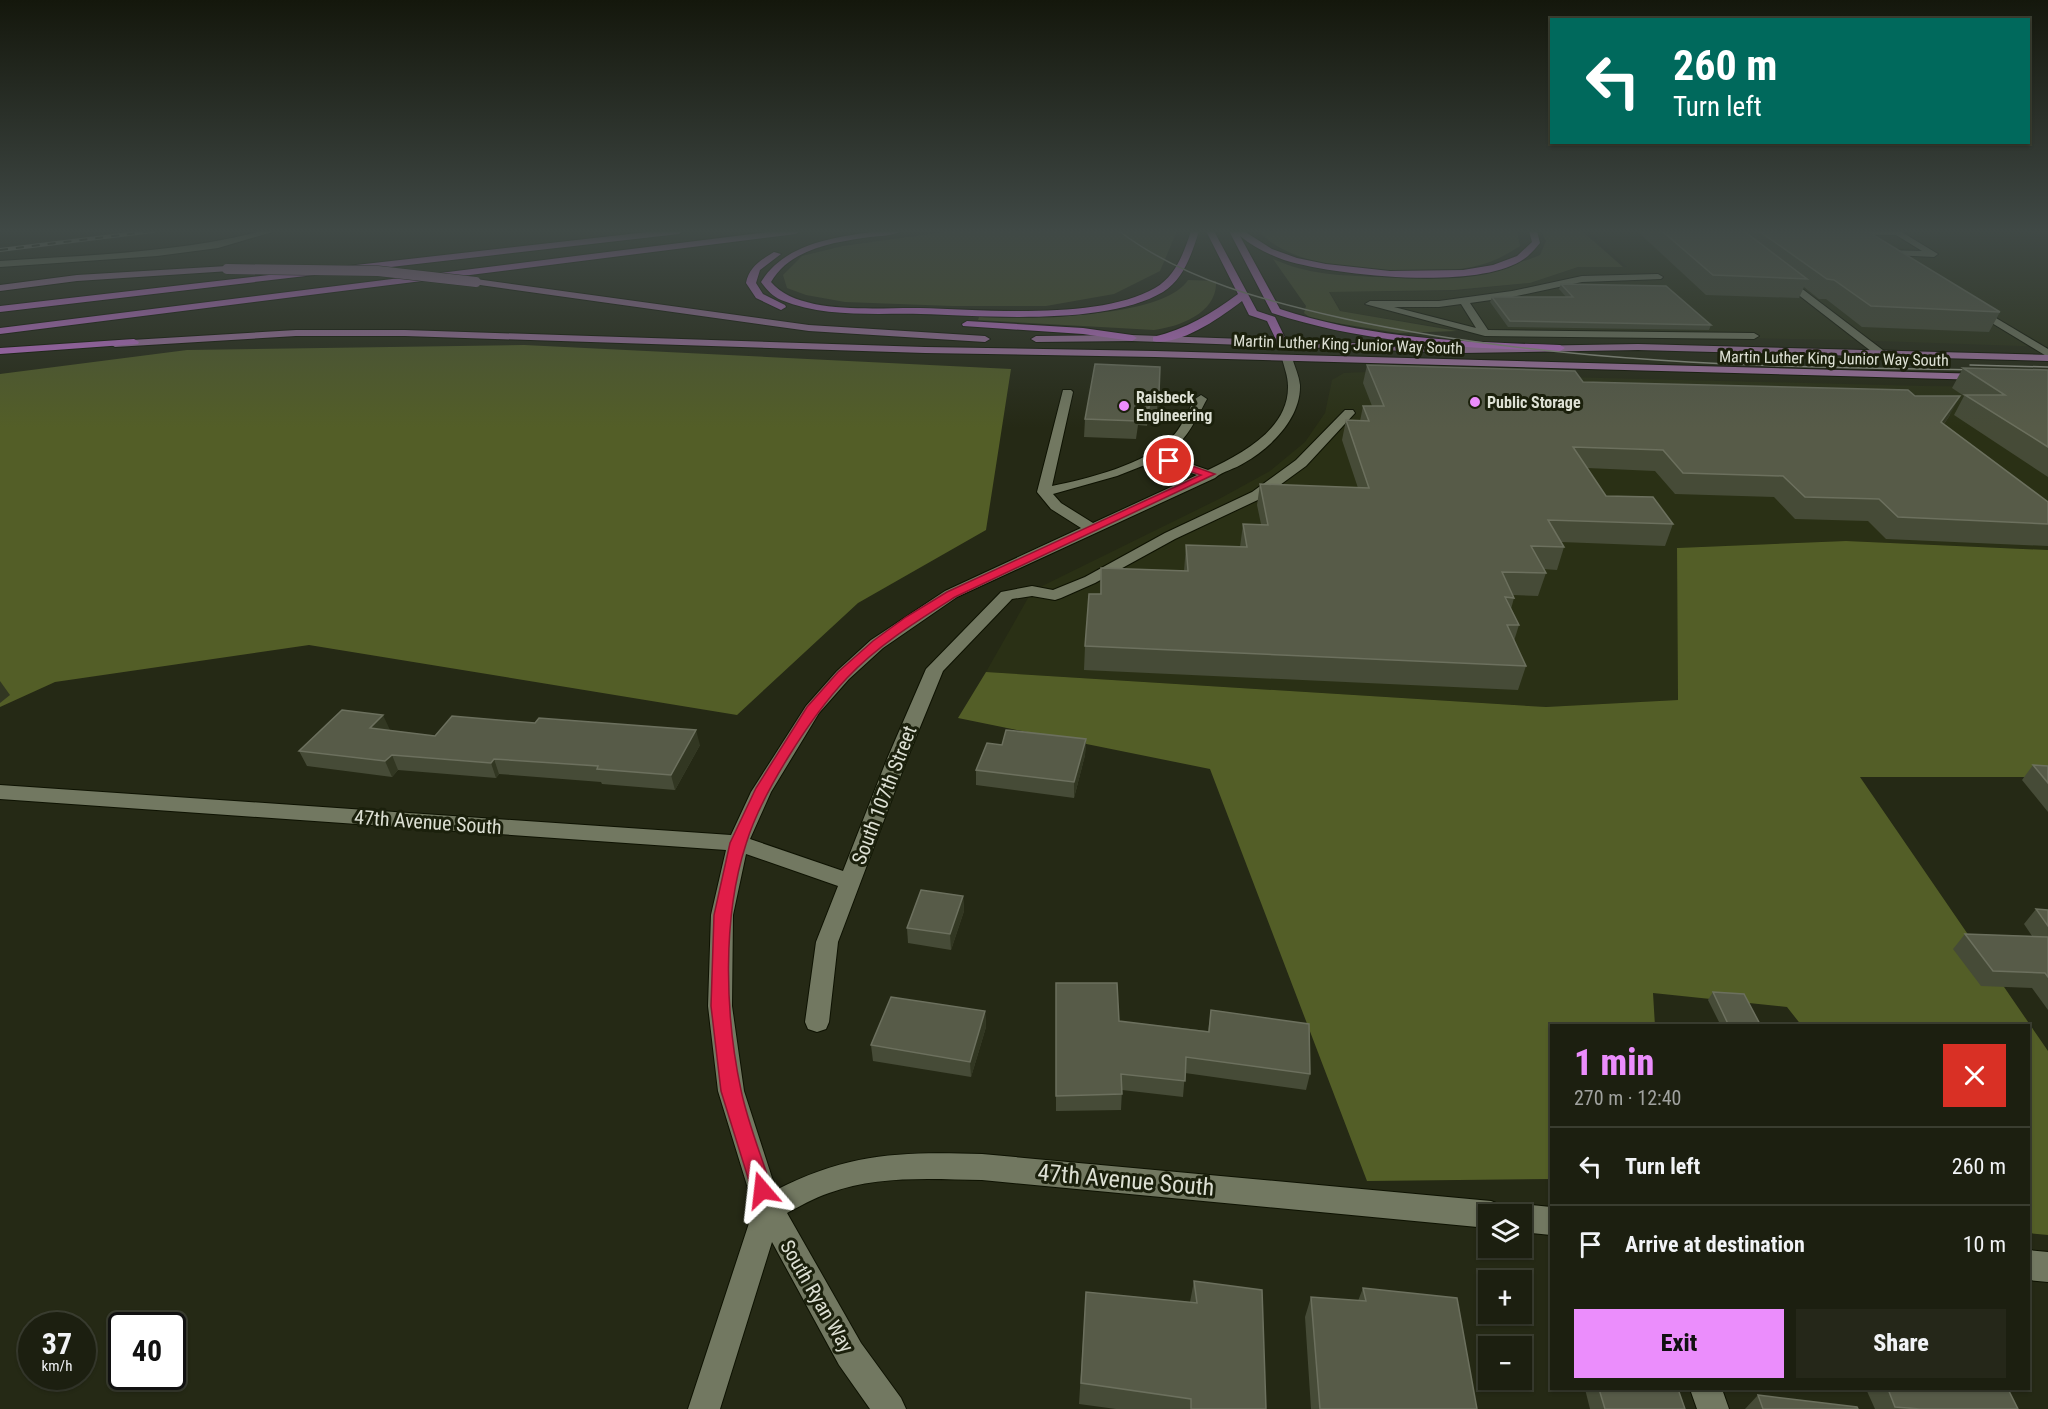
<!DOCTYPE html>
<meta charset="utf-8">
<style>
body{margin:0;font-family:"Roboto Condensed",sans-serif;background:#252719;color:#f1f3f6;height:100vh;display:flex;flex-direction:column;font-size:22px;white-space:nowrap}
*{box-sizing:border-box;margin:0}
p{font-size:20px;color:#a0a29f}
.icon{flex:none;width:33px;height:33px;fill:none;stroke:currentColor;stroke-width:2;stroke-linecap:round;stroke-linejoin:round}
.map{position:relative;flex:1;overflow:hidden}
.details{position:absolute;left:1550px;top:1024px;width:480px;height:366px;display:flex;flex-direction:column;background:#1c1f10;border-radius:0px;box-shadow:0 2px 4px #0004,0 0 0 2px #3a3d30}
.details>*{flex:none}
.banner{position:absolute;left:1550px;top:18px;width:480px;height:126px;border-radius:0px;box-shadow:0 2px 4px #0004,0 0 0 2px #3a3d30;background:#00695c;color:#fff;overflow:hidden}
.fabs{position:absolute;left:1478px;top:1204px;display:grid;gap:12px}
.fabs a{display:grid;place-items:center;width:54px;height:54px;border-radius:0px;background:#1c1f10;box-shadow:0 2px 4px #0004,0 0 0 2px #3a3d30;font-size:30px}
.speed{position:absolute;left:18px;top:1312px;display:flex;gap:12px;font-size:30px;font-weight:700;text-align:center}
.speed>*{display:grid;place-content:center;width:78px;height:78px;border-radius:50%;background:#1c1f10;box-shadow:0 2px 4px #0004,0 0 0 2px #3a3d30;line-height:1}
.speed small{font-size:15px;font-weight:400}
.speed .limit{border:3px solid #111;border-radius:9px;background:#fff;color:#111}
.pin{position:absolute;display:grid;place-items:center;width:51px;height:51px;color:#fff;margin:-26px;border:3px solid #fff;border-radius:50%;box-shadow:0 2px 6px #0007}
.me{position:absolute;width:66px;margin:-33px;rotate:343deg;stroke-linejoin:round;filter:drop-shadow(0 0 4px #0008)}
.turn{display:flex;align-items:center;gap:21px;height:126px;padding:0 24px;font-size:27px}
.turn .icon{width:78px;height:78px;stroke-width:2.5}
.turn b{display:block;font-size:42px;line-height:51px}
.round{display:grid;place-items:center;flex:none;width:63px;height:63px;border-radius:0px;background:#252719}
.headline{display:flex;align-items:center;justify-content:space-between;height:102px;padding:0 24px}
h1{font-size:36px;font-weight:800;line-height:45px;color:#eb8dfc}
.cta{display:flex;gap:12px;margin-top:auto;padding:12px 24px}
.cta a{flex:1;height:69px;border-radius:0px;background:#eb8dfc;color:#111;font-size:24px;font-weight:800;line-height:69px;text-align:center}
.cta a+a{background:#252719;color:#f1f3f6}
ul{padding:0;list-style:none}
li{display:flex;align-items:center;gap:18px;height:78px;padding:0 24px;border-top:2px solid #3a3d30}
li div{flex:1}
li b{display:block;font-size:22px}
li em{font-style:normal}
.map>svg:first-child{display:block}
.built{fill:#2a3015}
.green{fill:#444c26}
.forest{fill:#535e27}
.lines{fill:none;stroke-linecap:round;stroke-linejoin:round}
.minor-casing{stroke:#0e1202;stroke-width:2}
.major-casing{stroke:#0e1202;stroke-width:2}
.highway-casing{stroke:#0e1202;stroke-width:2}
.minor{fill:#727861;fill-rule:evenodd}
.major{fill:#a274a4;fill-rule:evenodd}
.highway{fill:#c271d0;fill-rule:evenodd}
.tram{stroke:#909384;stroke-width:1.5}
.rail-casing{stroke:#909384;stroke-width:4}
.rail{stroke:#1b200c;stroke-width:2;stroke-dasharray:8;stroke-linecap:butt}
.major-bridge-casing{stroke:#0e1202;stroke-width:11;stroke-linecap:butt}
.major-bridge{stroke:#a274a4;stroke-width:10}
.wall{fill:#464b37}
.shaded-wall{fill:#323722}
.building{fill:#575b48;stroke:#6c705e;stroke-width:1.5}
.route{fill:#e11d48;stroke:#92132f;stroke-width:1.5}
.poi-dot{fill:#eb8dfc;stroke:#1b200c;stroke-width:2}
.labels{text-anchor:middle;stroke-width:6;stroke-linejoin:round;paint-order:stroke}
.far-street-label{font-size:16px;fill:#dde0d4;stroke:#1b200c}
.far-poi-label{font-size:16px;font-weight:bold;fill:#dde0d4;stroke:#1b200c;text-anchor:start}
.street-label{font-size:20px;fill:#dde0d4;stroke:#1b200c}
.near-street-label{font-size:24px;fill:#dde0d4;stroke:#1b200c}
</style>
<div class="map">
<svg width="2048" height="1409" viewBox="0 0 2048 1409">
<rect width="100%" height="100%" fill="#252915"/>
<g class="built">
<path d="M 1590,231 L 2048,231 L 2048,347 L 1849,340 L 1477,333 L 1341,311 L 1330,292 L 1454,291 L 1531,283 L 1579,267 L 1627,267 Z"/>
<path d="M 1366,372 L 1924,386 L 2048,387 L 2048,550 L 1846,541 L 1677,548 L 1678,700 L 1546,707 L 986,672 L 1032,591 L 1219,499 L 1270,471 L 1305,442 L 1325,413 L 1332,380 L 1344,373 Z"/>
</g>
<g class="green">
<path d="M 952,231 L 1177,231 L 1160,271 L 1114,294 L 1046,306 L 952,306 L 845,302 L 806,295 L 787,288 L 783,275 L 802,256 L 843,246 Z"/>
<path d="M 1259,231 L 1517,231 L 1520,246 C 1509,253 1499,259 1487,263 C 1436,280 1294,276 1259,231 Z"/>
<path d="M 1541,231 L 1582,231 L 1623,267 L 1578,267 L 1530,283 L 1454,290 L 1329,292 L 1340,311 L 1457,331 L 1398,333 L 1312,319 L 1304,313 L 1306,306 L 1273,259 C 1309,275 1338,275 1377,277 C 1433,279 1487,277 1540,255 L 1546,241 Z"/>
<path d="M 1188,280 L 1216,281 C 1218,313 1179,327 1154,330 L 978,320 L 979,317 C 1023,318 1162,320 1188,280 Z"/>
</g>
<g class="forest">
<path d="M 524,345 L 1011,369 L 986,530 L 858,603 L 737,715 L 309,645 L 55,682 L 0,707 L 0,374 L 187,350 Z"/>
<path d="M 1846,541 L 2048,550 L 2048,777 L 1860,777 L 2048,1051 L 2048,1235 L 2028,1233 L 2028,1026 L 1802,1026 L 1787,1007 L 1653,993 L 1655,1026 L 1551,1026 L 1551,1179 L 1367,1181 L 1210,769 L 958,718 L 986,672 L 1546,707 L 1678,700 L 1677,548 Z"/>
</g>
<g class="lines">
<defs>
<g id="minor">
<path d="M 262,231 L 276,231 L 218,248 L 157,256 L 0,267 L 0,261 C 88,255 176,253 262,231 Z"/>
<path d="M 1839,231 L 1900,231 L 1938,254 L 1934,257 L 1893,255 L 1889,258 L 1882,254 L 1882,250 L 1922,251 L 1896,235 L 1843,234 Z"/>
<path d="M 1658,274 L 1663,277 L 1661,279 L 1582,282 L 1512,297 L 1470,303 L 1488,330 L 1754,333 L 1759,336 L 1754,339 L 1485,336 L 1365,304 L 1370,301 L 1439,301 L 1512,291 L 1582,276 ZM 1461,304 L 1476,328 L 1394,307 L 1439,307 Z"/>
<path d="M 1778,275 L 1784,275 L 1884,351 L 1884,355 L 1876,355 L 1778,279 Z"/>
<path d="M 1976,306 L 2048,349 L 2048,357 L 1972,311 L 1971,309 Z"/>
<path d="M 1287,355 L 1292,358 C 1295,367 1299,376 1300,385 C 1301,418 1271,448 1244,463 C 1235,469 1223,471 1215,478 L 957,597 L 883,648 L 849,679 L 819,713 L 771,792 L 750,839 L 843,871 L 887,759 L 926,669 L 1001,592 L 1032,586 L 1053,590 L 1085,577 L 1165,533 L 1252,492 L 1296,460 L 1345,410 L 1353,410 L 1355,413 L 1306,466 L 1262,498 L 1175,539 L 1095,583 L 1061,598 L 1055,600 L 1032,596 L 1012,599 L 943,671 L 907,759 L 838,942 L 829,1022 L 826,1029 L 817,1032 L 808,1029 L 805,1022 L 816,942 L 838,886 L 746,854 L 733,915 L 732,1006 L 744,1091 L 776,1190 C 851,1152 901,1152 982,1154 L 1491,1201 L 1501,1205 L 1505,1215 L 1488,1215 L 1488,1228 L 982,1180 C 932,1179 877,1175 829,1193 C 814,1198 800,1206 787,1213 L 861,1343 L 901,1398 L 906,1409 L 870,1409 L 839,1365 L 772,1242 L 720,1409 L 688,1409 L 754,1208 L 718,1091 L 708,1006 L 711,915 L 726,850 L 0,799 L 0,785 L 731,835 L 751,792 L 806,706 L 837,671 L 871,640 L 945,591 L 1081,528 L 1051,509 L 1037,492 L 1063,390 L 1071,390 L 1073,392 L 1052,486 C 1087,479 1146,464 1171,438 C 1182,428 1187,412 1195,399 L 1201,395 L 1207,399 C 1195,421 1186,442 1165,455 L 1208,470 C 1242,454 1289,429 1288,386 C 1288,376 1284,367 1282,358 ZM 1155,461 L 1197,475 L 1093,523 L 1061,503 L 1053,494 L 1117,476 Z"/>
<path d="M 1521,1204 L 1551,1207 L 1551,1235 L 1521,1232 L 1521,1215 L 1508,1215 L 1511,1208 Z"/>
<path d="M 2028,1250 L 2048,1252 L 2048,1282 L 2028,1280 Z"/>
<path d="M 1690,1389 L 1722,1389 L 1729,1409 L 1697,1409 Z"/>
</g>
<g id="major">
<path d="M 227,266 L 232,269 L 230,271 L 77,281 L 0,291 L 0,285 L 77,275 Z"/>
<path d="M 476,279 L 809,325 L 985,336 L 990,339 L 985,342 L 809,331 L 473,284 L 473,280 Z"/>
<path d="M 296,330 L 405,330 L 925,347 L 1155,351 L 1983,374 L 1989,377 L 1983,380 L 1155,357 L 925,353 L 405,336 L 296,336 L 115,347 L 110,344 L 115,341 Z"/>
<path d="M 1132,335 L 1462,347 L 1638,344 L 2048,355 L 2048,361 L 1638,350 L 1462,353 L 1132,341 L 1036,342 L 1031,339 L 1036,336 Z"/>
</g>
<g id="highway">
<path d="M 656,231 L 683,231 L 679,234 L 347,272 L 342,269 L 347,266 Z"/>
<path d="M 775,231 L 800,231 L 796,234 L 0,334 L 0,328 Z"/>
<path d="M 878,231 L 901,231 C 893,236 879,236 870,237 C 834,242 790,249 771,282 C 799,316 880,307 920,308 C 984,310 1100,320 1155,288 C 1176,276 1184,252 1191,231 L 1199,231 C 1192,253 1184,279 1163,292 C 1106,326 986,316 921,314 C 874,313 825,318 781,300 C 772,296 767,290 761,282 C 785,243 835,237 878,231 Z"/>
<path d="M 1206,231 L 1214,231 L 1257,311 L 1275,317 L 1288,344 L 1287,346 L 1279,346 L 1267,321 L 1249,315 L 1242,301 C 1221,317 1181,346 1153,341 L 1153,337 C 1186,329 1211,314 1238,294 Z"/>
<path d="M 1229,231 L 1244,231 L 1272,249 L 1297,258 L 1326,264 L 1390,271 L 1463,270 L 1493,265 L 1517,256 L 1532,242 L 1529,231 L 1537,231 L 1540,243 C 1536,248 1530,255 1524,259 C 1479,291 1336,276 1284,260 C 1268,254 1253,247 1240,236 L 1280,309 C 1371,339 1465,342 1560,345 L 1565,348 L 1560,351 C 1462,348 1367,344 1272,313 Z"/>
<path d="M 774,252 L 781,254 L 760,270 L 756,283 L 763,294 L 785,305 L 786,307 L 781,310 L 756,298 L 746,283 C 749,267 761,260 774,252 Z"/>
<path d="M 320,269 L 325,272 L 323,274 L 0,312 L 0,306 Z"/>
<path d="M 967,321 L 1083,328 L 1132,335 L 1137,338 L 1132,341 L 1083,334 L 963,326 L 962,324 Z"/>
<path d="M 134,339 L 139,342 L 138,344 L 0,354 L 0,348 Z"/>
</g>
</defs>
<use href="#minor" class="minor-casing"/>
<use href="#major" class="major-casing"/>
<use href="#highway" class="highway-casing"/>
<use href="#minor" class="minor"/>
<use href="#major" class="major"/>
<use href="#highway" class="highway"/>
<g class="tram">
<path d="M 1119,231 C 1185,281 1266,301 1346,319 C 1554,364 1767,367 1979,370"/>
<path d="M 1970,365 L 2048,367"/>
</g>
<defs>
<path id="rail" d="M 0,250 L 153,231"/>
</defs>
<use href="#rail" class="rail-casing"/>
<use href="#rail" class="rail"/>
<defs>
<path id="major-bridge" d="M 227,269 L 378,271 L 476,282"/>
</defs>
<use href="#major-bridge" class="major-bridge-casing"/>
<use href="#major-bridge" class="major-bridge"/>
</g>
<g class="wall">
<path d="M 1637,231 L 1867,231 L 2000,312 L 1989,332 L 1862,327 L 1826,299 L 1819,299 L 1804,287 L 1799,298 L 1706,295 Z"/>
<path d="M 2000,231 L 2048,231 L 2048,232 Z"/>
<path d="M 1561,284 L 1711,325 L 1709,330 L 1508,327 L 1490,302 L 1492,297 L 1566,297 L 1559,289 Z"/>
<path d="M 1367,365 L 1583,382 L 1915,396 L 1950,415 L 1944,424 L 2048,502 L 2048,546 L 1886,539 L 1868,521 L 1795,519 L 1774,497 L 1675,494 L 1655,471 L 1587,468 L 1606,496 L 1673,524 L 1665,546 L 1561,542 L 1564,547 L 1557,570 L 1543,569 L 1546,573 L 1538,596 L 1513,595 L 1514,598 L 1511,609 L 1519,625 L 1514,641 L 1526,666 L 1518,690 L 1084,670 L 1085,646 L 1100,594 L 1101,568 L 1184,571 L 1186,545 L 1240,547 L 1243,524 L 1261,524 L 1257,505 L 1260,484 L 1358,488 L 1342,440 L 1346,420 L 1360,421 L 1363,406 L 1372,406 L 1363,383 Z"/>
<path d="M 1160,367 L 1157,411 L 1149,411 L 1147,426 L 1138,425 L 1136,439 L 1084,437 L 1085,419 Z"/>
<path d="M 1963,368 L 2048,370 L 2048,477 L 1954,415 L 1964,396 L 1952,388 Z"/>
<path d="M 389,730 L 435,736 L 700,745 L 675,790 L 602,784 L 601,782 L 499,774 L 496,778 L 398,770 L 392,777 L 307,766 L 299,751 Z"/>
<path d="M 1086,739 L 1085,755 L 1074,798 L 976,785 L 976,770 L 1002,745 Z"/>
<path d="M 2033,765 L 2048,766 L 2048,812 L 2022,780 Z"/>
<path d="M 963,896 L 964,911 L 951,950 L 908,943 L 907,928 Z"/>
<path d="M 2036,909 L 2048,910 L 2048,1010 L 2032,988 L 1981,986 L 1953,949 L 1965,934 L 2032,936 L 2024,924 Z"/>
<path d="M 1056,983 L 1119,1021 L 1208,1031 L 1211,1010 L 1310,1074 L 1306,1090 L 1185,1073 L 1183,1097 L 1122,1090 L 1121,1110 L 1056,1111 Z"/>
<path d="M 1713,992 L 1761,1026 L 1721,1026 L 1708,1000 Z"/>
<path d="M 985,1011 L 986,1027 L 971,1077 L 873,1061 L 871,1045 Z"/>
<path d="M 1194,1281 L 1266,1409 L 1116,1409 L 1079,1404 L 1086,1292 L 1190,1302 Z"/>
<path d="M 1363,1288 L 1477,1409 L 1311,1409 L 1305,1317 L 1311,1297 L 1358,1301 Z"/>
<path d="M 1585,1389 L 1678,1389 L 1685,1409 L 1590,1409 Z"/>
<path d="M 1866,1389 L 2008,1389 L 2018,1409 L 1875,1409 Z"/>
<path d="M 1758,1395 L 1858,1409 L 1745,1409 Z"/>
</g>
<g class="shaded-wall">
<path d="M 1960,396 L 1950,415 L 1931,442 L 1941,422 Z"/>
<path d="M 0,681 L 10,695 L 0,703 Z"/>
<path d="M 383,715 L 390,730 L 377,743 L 370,728 Z"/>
<path d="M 696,730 L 700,745 L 675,790 L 671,775 Z"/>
<path d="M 1086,739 L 1085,755 L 1074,798 L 1074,782 Z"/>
<path d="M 392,755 L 398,770 L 392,777 L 385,761 Z"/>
<path d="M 494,759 L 499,774 L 496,778 L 491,763 Z"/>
<path d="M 963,896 L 964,911 L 951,950 L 950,934 Z"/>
<path d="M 985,1011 L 986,1027 L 971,1077 L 970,1062 Z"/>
</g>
<g class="building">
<path d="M 1662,231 L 1744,231 L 1807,279 L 1713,275 Z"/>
<path d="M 1759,231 L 1867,231 L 2000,312 L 1871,306 L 1834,280 L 1827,279 Z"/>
<path d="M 1561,284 L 1666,286 L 1711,325 L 1510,321 L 1492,297 L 1573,297 Z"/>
<path d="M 1095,364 L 1160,367 L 1159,393 L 1150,393 L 1149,408 L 1139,408 L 1138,421 L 1085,419 Z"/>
<path d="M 1367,365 L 1575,371 L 1583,382 L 1908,390 L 1915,396 L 1960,396 L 1941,422 L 2048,502 L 2048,524 L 1898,517 L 1879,499 L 1805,497 L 1783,476 L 1683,473 L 1663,450 L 1573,447 L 1606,496 L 1653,497 L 1673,524 L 1548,520 L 1564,547 L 1531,546 L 1546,573 L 1502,572 L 1514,598 L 1505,597 L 1519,625 L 1507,625 L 1526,666 L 1085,646 L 1089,594 L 1101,594 L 1101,568 L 1188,571 L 1186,545 L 1247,547 L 1243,524 L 1268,525 L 1260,484 L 1369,488 L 1346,420 L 1369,421 L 1363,406 L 1384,406 Z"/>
<path d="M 1963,368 L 2048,370 L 2048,447 L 1965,395 L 2005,395 Z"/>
<path d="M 342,710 L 383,715 L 370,728 L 435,736 L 452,716 L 535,723 L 539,718 L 696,730 L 671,775 L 597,769 L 598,766 L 494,759 L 491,763 L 392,755 L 385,761 L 299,751 Z"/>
<path d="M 1006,730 L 1086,739 L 1074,782 L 976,770 L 987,743 L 1002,745 Z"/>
<path d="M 2033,765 L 2048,766 L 2048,783 Z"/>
<path d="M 921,890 L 963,896 L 950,934 L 907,928 Z"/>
<path d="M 2036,909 L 2048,910 L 2048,926 Z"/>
<path d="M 1965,934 L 2048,937 L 2048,977 L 2045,973 L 1993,971 Z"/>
<path d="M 1056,983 L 1117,983 L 1119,1021 L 1209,1032 L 1211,1010 L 1309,1024 L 1310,1074 L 1186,1057 L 1185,1081 L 1121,1074 L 1122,1094 L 1056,1096 Z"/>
<path d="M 1713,992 L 1744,994 L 1761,1026 L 1729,1026 Z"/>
<path d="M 891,997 L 985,1011 L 970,1062 L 871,1045 Z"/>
<path d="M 1194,1281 L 1262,1290 L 1266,1409 L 1191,1409 L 1191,1399 L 1081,1383 L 1086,1292 L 1197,1303 Z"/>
<path d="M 1363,1288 L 1457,1298 L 1477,1409 L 1320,1409 L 1311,1297 L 1366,1301 Z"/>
<path d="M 1599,1389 L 1678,1389 L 1685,1409 L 1605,1409 Z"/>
<path d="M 1888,1389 L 2008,1389 L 2018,1409 L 1920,1409 L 1895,1407 Z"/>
<path d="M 1758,1395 L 1857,1407 L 1858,1409 L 1763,1409 Z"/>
</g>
<linearGradient id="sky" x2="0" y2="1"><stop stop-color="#14170c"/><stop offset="0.54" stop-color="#404946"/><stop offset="1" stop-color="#404946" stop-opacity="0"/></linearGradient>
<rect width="2048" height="428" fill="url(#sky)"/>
<path class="route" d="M 1165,459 L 1172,459 L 1215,474 L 955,597 C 917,621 878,645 847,678 C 811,716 761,794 746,844 C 722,918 725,1015 741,1090 C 748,1124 762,1157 772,1190 L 769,1197 L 762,1200 L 754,1197 L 721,1091 L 711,1006 L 714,915 L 730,843 L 756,788 L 807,707 L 838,672 L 873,641 L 906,617 L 947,592 L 1201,475 L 1165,463 Z"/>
<g class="poi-dot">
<circle cx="1475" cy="402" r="6"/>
<circle cx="1124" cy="406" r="6"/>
</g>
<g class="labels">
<g class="far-street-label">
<text transform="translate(1348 344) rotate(2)" y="6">Martin Luther King Junior Way South</text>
<text transform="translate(1834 358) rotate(1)" y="6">Martin Luther King Junior Way South</text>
</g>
<g class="far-poi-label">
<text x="1136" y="403">Raisbeck<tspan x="1136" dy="18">Engineering</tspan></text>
<text x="1487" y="408">Public Storage</text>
</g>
<g class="street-label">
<text transform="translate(884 795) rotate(-69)" y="7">South 107th Street</text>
<text transform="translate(428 822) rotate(4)" y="7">47th Avenue South</text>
<text transform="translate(817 1296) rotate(60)" y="7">South Ryan Way</text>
</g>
<g class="near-street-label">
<text transform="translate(1126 1180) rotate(5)" y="8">47th Avenue South</text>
</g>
</g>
</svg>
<div class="fabs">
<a><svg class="icon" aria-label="layers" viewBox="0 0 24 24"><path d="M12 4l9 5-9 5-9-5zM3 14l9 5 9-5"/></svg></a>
<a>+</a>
<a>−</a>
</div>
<div class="speed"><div>37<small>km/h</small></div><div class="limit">40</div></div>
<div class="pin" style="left:1169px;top:461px;background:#d93025"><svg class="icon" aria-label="arrive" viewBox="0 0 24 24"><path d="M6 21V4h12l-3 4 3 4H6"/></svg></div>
<svg class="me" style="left:762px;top:1190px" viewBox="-20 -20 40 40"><path d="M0-17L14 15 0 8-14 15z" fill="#e11d48" stroke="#fff" stroke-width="4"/></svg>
<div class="banner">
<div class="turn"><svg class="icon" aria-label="left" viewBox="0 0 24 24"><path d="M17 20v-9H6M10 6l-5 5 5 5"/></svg><div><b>260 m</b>Turn left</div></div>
</div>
<section class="details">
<div class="headline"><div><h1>1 min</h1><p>270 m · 12:40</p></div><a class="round" style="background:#d93025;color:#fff"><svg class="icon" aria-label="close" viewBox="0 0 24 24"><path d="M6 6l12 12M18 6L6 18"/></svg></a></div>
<ul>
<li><svg class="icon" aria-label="left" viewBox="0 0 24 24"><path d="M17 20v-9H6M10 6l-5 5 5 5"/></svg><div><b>Turn left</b></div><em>260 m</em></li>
<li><svg class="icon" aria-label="arrive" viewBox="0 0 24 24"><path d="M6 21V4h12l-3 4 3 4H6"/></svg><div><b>Arrive at destination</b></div><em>10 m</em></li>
</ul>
<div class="cta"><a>Exit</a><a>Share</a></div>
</section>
</div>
